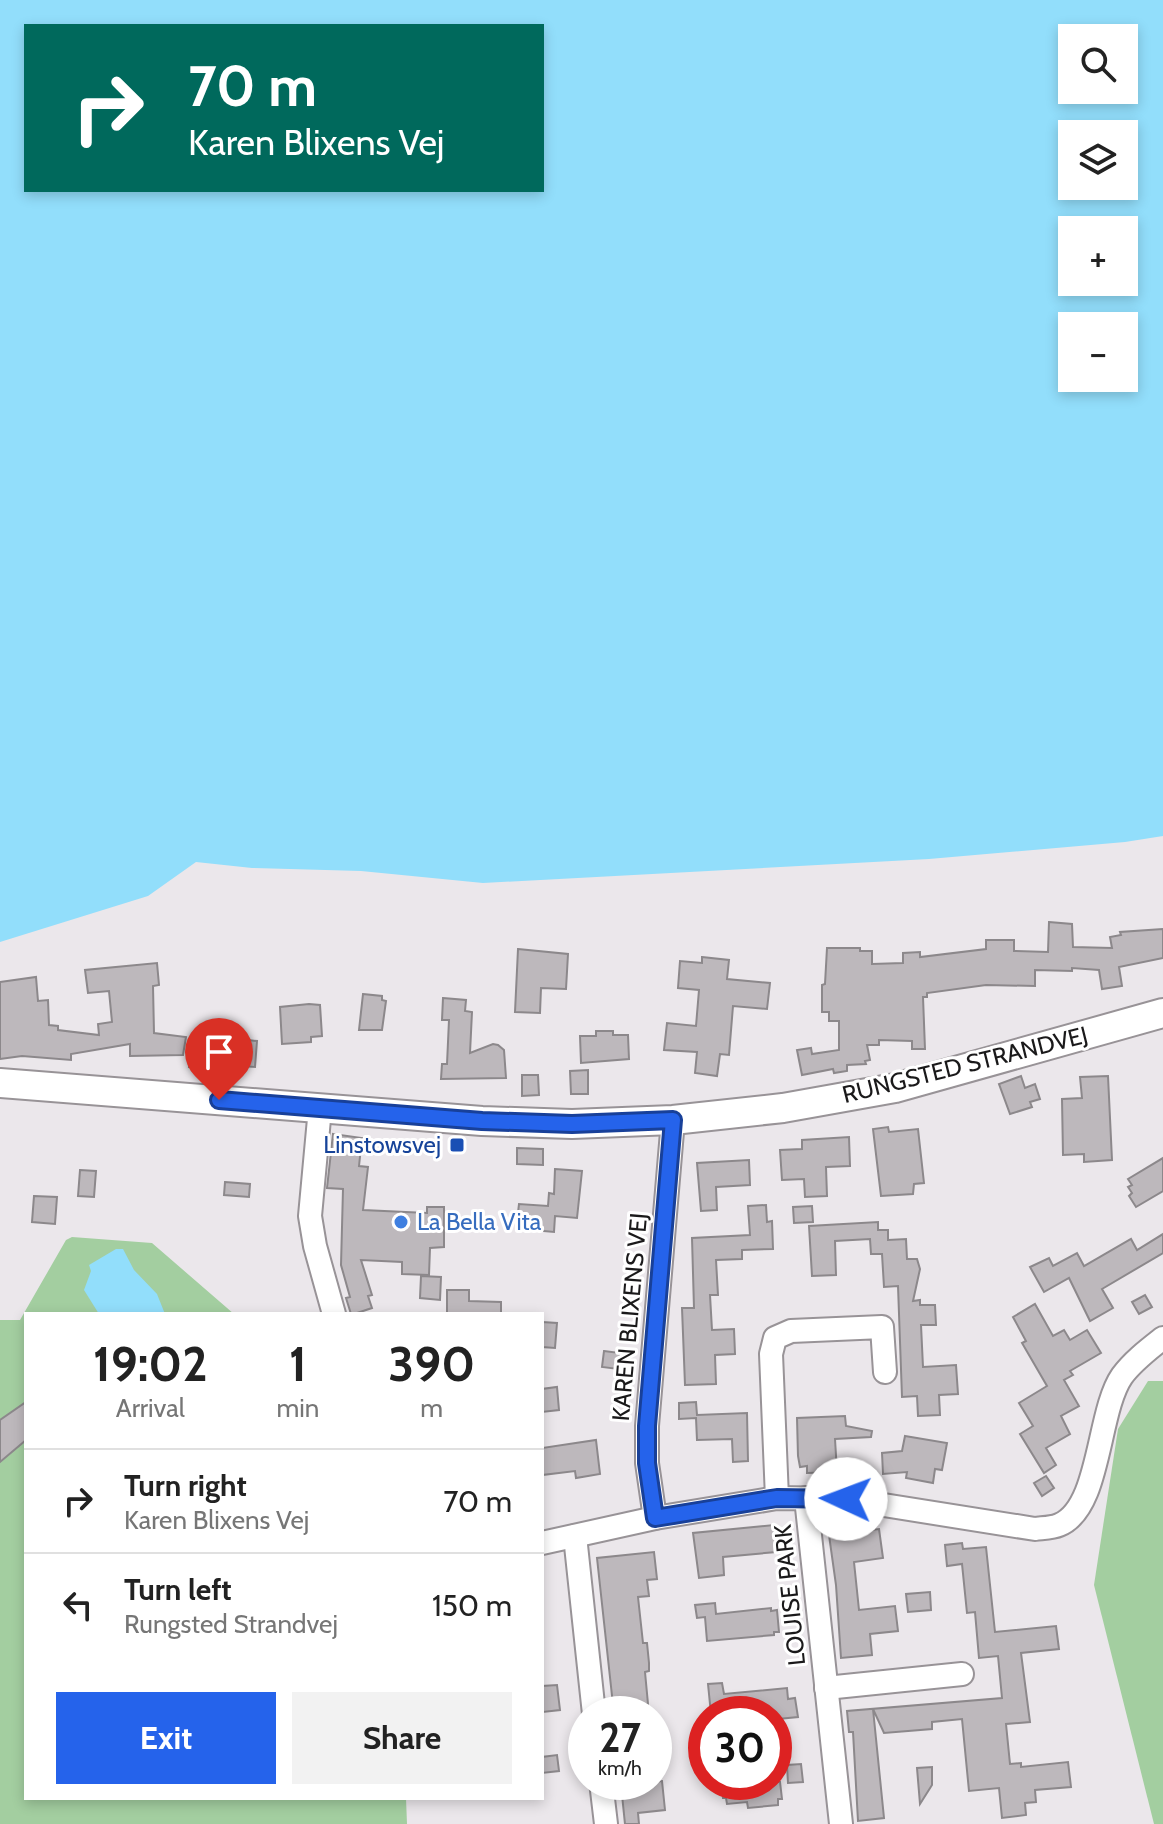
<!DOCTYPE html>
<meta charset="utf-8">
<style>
body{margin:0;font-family:Cabin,sans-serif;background:#f2f2f2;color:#222;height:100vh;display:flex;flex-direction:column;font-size:30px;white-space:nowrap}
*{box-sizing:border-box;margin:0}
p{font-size:26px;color:#767676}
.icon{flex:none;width:44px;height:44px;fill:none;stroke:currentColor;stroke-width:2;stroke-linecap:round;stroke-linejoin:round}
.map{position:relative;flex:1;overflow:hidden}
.sheet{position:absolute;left:24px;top:1312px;width:520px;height:488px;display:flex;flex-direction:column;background:#fff;border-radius:0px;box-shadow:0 4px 12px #0003}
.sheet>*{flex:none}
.hud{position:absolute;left:24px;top:24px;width:520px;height:168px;border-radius:0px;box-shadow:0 4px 12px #0003;background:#00695c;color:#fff;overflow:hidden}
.buttons{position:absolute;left:1058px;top:24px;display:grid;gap:16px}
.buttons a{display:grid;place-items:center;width:80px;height:80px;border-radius:0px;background:#fff;box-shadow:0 4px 12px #0003;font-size:40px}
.speed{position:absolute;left:568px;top:1696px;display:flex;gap:16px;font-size:40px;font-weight:700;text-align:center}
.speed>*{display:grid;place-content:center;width:104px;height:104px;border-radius:50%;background:#fff;box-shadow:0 4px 12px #0003;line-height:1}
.speed small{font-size:20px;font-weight:400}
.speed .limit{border:12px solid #d22;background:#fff;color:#111}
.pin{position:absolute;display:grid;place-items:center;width:68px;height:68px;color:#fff;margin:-82px -34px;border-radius:50% 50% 50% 0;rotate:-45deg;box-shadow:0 0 8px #0007}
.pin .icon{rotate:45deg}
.me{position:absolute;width:88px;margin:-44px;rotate:272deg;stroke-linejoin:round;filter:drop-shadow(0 0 6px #0008)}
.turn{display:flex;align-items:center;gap:28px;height:168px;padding:0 32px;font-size:36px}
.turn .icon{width:104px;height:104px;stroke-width:2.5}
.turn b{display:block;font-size:56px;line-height:68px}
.eta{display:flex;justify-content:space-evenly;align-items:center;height:136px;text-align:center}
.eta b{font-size:48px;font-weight:700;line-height:56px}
.button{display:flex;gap:16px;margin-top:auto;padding:16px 32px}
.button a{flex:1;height:92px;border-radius:0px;background:#2563eb;color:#fff;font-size:32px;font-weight:700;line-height:92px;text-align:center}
.button a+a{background:#f2f2f2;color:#222}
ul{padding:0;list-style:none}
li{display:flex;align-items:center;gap:24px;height:104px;padding:0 32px;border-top:2px solid #e0e0e0}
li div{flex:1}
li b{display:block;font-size:30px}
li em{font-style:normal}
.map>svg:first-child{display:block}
.green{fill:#a3cea0}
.water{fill:#92defb;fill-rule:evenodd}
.building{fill:#bdb8bc;stroke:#8c888b;stroke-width:2}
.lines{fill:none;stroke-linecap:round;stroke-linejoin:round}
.minor-casing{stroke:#989397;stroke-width:26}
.major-casing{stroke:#989397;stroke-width:32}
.minor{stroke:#fff;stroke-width:22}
.major{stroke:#fff;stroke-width:28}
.route-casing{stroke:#184099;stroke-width:20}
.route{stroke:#2563eb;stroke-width:14}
.transit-dot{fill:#1a4fb4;stroke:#fff;stroke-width:3}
.shop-dot{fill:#3f7fe0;stroke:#fff;stroke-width:3}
.labels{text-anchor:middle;stroke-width:6;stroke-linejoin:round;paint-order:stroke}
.street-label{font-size:24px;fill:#1a191a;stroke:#fff}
.transit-label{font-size:24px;fill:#164399;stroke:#fff;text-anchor:end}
.shop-label{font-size:24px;fill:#366cbe;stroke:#fff;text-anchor:start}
</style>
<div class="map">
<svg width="1163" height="1824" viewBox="0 0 1163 1824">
<rect width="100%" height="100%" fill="#ebe7eb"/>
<g class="green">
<path d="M 72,1237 L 152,1243 L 234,1314 L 26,1314 L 26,1798 L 406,1798 L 407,1824 L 0,1824 L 0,1320 L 20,1320 L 66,1240 Z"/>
<path d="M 1148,1381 L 1163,1381 L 1163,1824 L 1154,1824 L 1094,1585 L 1118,1429 Z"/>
</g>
<g class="water">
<path d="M 0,0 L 1163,0 L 1163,836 L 1125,842 L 929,859 L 483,883 L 361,871 L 252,868 L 196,862 L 148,896 L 0,942 ZM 26,26 L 542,26 L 542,190 L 26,190 ZM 1072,38 L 1124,38 L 1124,90 L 1072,90 ZM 1072,134 L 1124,134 L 1124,186 L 1072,186 ZM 1072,230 L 1124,230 L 1124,282 L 1072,282 ZM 1072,326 L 1124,326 L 1124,378 L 1072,378 Z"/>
<path d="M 116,1249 L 123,1249 L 134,1270 L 157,1294 L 165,1314 L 99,1314 L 84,1290 L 91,1271 L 89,1265 Z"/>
</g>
<g class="building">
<path d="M 1049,922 L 1072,924 L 1073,947 L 1112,948 L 1110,937 L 1121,935 L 1120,932 L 1163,929 L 1163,958 L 1119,967 L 1122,986 L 1102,989 L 1099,970 L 1072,968 L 1072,971 L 1035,970 L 1035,986 L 986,985 L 927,993 L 927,997 L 923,997 L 925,1049 L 912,1049 L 912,1041 L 879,1040 L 879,1045 L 867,1045 L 870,1060 L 865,1061 L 866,1064 L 847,1065 L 847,1071 L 834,1073 L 833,1069 L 802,1075 L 797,1050 L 811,1048 L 812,1054 L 839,1050 L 839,1021 L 829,1021 L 829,1012 L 822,1012 L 822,985 L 825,984 L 827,948 L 860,948 L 860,951 L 872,951 L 872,964 L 903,963 L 903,953 L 920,952 L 920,957 L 986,949 L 986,940 L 1014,940 L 1014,951 L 1048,952 Z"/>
<path d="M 518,949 L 568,954 L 566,989 L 541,988 L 540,1013 L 515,1012 Z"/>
<path d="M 702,957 L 729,960 L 727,979 L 770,983 L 767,1009 L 733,1006 L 729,1055 L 720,1054 L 717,1076 L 695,1073 L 697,1052 L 664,1050 L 667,1023 L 696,1026 L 699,990 L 678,988 L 680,961 L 702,963 Z"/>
<path d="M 157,963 L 159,985 L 153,986 L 154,1033 L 186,1037 L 183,1055 L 130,1056 L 130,1044 L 71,1054 L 71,1060 L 22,1056 L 0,1059 L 0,982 L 36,977 L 38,1001 L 48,1000 L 49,1025 L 58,1026 L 58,1030 L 99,1035 L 98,1024 L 112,1022 L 109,991 L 88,993 L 85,970 Z"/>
<path d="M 363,994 L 382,996 L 382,1000 L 386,1001 L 382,1030 L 359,1030 Z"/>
<path d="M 443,998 L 466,1000 L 465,1011 L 472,1012 L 470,1053 L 493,1044 L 498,1045 L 504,1050 L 506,1078 L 441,1079 L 442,1064 L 447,1064 L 449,1020 L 442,1020 Z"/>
<path d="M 309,1004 L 320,1005 L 322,1036 L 311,1037 L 311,1042 L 282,1044 L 280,1007 Z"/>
<path d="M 596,1031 L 613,1031 L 613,1035 L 628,1035 L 629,1059 L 581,1063 L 580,1036 L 596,1036 Z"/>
<path d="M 240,1039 L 257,1041 L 255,1067 L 241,1066 L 241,1069 L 233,1068 L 233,1071 L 189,1067 L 191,1045 L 239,1049 Z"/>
<path d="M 588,1070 L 588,1094 L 571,1094 L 570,1071 Z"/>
<path d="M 522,1075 L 538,1075 L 539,1095 L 522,1096 Z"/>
<path d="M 1021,1076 L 1025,1088 L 1035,1084 L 1040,1099 L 1030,1102 L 1032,1107 L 1010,1114 L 999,1084 Z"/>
<path d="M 1108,1076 L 1112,1160 L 1084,1162 L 1084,1154 L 1063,1155 L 1062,1099 L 1082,1098 L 1080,1077 Z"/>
<path d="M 888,1127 L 889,1132 L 918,1129 L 924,1183 L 914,1184 L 913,1194 L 881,1196 L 873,1129 Z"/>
<path d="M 333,1134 L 362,1138 L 359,1166 L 368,1167 L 363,1210 L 427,1213 L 427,1207 L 444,1207 L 444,1247 L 430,1248 L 429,1275 L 402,1274 L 402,1262 L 361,1260 L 372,1295 L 368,1296 L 372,1308 L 354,1314 L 351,1314 L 346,1298 L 350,1297 L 341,1265 L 343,1189 L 327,1188 Z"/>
<path d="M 849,1137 L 850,1166 L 826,1167 L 827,1196 L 805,1197 L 804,1179 L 782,1180 L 780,1150 L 802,1149 L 802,1140 Z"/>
<path d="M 517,1148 L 543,1149 L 543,1165 L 517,1164 Z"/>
<path d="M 1163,1158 L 1163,1191 L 1136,1207 L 1129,1196 L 1132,1193 L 1128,1187 L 1132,1185 L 1128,1179 Z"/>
<path d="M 749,1160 L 750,1185 L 716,1187 L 717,1210 L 701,1211 L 697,1163 Z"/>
<path d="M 555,1169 L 582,1171 L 577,1218 L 555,1216 L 554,1232 L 533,1230 L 533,1222 L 517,1221 L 519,1204 L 548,1206 L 549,1193 L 554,1194 Z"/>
<path d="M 80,1170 L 96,1171 L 94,1197 L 78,1196 Z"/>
<path d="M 225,1182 L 250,1184 L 249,1197 L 224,1195 Z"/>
<path d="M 34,1196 L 57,1197 L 55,1224 L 32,1222 Z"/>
<path d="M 766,1205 L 767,1222 L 772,1221 L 773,1249 L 742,1250 L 742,1259 L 716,1260 L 718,1295 L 710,1295 L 712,1330 L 734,1329 L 735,1354 L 715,1355 L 716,1384 L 685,1385 L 682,1308 L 694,1308 L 692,1238 L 750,1235 L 748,1206 Z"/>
<path d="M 812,1206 L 813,1222 L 794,1223 L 793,1207 Z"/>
<path d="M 878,1222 L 878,1230 L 888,1230 L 888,1240 L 906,1239 L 907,1259 L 917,1259 L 920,1269 L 913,1301 L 920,1300 L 920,1305 L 935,1305 L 936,1325 L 921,1325 L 923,1367 L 956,1365 L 958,1394 L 939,1395 L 940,1415 L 918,1416 L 917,1396 L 902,1397 L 898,1286 L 884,1287 L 882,1254 L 871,1254 L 870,1239 L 835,1241 L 836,1275 L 812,1276 L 809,1226 Z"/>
<path d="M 1163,1234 L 1163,1253 L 1102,1289 L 1113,1308 L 1090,1321 L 1069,1278 L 1044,1292 L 1030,1267 L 1049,1258 L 1053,1266 L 1077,1253 L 1084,1266 L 1131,1239 L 1137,1250 Z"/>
<path d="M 421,1276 L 441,1277 L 440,1300 L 420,1298 Z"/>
<path d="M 447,1290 L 469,1290 L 469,1301 L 501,1302 L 501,1314 L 447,1314 Z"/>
<path d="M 1145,1295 L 1152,1307 L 1139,1314 L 1132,1302 Z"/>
<path d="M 1035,1304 L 1053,1336 L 1064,1330 L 1070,1340 L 1087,1330 L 1101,1353 L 1070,1371 L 1073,1375 L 1064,1380 L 1079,1406 L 1061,1416 L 1070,1434 L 1046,1448 L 1056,1465 L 1044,1473 L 1020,1434 L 1033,1426 L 1019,1403 L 1047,1386 L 1022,1343 L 1026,1341 L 1013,1317 Z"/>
<path d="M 542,1322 L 557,1323 L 555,1348 L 542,1347 Z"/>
<path d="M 604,1351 L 620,1353 L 618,1369 L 602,1367 Z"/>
<path d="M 557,1387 L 559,1410 L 542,1412 L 542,1389 Z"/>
<path d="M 26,1402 L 26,1440 L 0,1462 L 0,1420 Z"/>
<path d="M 696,1402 L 697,1415 L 747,1413 L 748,1461 L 733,1462 L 732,1439 L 697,1440 L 696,1418 L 679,1419 L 679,1403 Z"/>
<path d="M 845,1416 L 846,1426 L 872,1431 L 871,1437 L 835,1439 L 837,1472 L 807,1473 L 807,1466 L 800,1467 L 798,1456 L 797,1418 Z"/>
<path d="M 905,1436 L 947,1443 L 942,1470 L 935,1469 L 933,1483 L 906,1478 L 907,1472 L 883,1474 L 882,1453 L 902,1451 Z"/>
<path d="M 596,1440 L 600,1474 L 576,1478 L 575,1471 L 542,1475 L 542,1448 Z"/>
<path d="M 1046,1476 L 1054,1488 L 1042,1496 L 1034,1483 Z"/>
<path d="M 774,1525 L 776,1552 L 723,1557 L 724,1575 L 699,1578 L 693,1533 Z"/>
<path d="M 879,1529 L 883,1558 L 854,1562 L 859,1610 L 895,1606 L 898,1631 L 870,1634 L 872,1655 L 841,1658 L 836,1585 L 829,1535 Z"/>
<path d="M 962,1543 L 963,1549 L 986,1547 L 995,1632 L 1056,1626 L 1059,1649 L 1021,1653 L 1030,1722 L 1006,1724 L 1010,1764 L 1021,1763 L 1021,1767 L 1068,1762 L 1071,1787 L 1035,1790 L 1036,1802 L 1025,1803 L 1026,1815 L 1002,1818 L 999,1788 L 969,1791 L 962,1719 L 932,1722 L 932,1729 L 884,1733 L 873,1709 L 884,1818 L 858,1821 L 853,1732 L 849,1732 L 847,1711 L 1002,1698 L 998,1656 L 979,1658 L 975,1612 L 967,1613 L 962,1564 L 947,1566 L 945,1545 Z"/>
<path d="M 654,1552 L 657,1579 L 647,1580 L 649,1596 L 638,1597 L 643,1643 L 647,1643 L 649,1663 L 649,1671 L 645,1672 L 648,1704 L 637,1705 L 638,1714 L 614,1714 L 597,1558 Z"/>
<path d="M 930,1592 L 931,1610 L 908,1612 L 906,1594 Z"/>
<path d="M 715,1603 L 716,1614 L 771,1608 L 771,1611 L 777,1610 L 779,1632 L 774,1632 L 774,1635 L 707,1641 L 705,1617 L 697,1618 L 695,1605 Z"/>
<path d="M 722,1683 L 724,1694 L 787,1688 L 788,1699 L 795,1698 L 798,1717 L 778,1719 L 774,1714 L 711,1714 L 708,1684 Z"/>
<path d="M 557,1685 L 560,1710 L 543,1712 L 542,1686 Z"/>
<path d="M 557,1755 L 559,1771 L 542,1773 L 542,1757 Z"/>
<path d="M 801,1764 L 803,1782 L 788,1783 L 787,1765 Z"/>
<path d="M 932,1767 L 932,1785 L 920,1804 L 917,1768 Z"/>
<path d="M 662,1781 L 665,1810 L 638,1813 L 639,1824 L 625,1824 L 621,1785 Z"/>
<path d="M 721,1782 L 780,1782 L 782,1799 L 778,1799 L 778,1805 L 748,1808 L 747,1802 L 727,1804 L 726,1798 L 723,1798 Z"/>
</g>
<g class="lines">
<defs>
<g id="minor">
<path d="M 320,1108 L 310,1216 L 315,1246 L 334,1314"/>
<path d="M 777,1498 L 771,1354 L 775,1338 L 791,1331 L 882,1327 L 885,1372"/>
<path d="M 806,1498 L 841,1824"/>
<path d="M 655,1518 L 647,1463 L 647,1426 L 673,1120"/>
<path d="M 575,1536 L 594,1714"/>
<path d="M 542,1543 L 655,1518 L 777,1498 L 846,1499 L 1035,1529 C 1042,1528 1052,1528 1059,1525 C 1101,1508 1097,1412 1122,1376 C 1133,1361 1149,1349 1163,1338"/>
<path d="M 826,1688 L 962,1674"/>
<path d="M 601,1782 L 606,1824"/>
</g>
<path id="major" d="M 0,1083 L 482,1121 L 572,1124 L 673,1120 L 783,1108 L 895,1088 L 1163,1013"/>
</defs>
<use href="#minor" class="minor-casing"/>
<use href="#major" class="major-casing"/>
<use href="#minor" class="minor"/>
<use href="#major" class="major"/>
</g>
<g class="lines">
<defs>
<path id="route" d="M 219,1100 L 482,1121 L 572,1124 L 673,1120 L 647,1426 L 647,1463 L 655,1518 L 777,1498 L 846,1499"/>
</defs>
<use href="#route" class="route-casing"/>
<use href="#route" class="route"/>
</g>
<rect class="transit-dot" x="449" y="1137" width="16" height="16" rx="4"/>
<circle class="shop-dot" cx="401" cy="1222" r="8"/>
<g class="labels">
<g class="street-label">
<text transform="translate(965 1065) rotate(-14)" y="8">RUNGSTED STRANDVEJ</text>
<text transform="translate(630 1317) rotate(-85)" y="8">KAREN BLIXENS VEJ</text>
<text transform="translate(790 1595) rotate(-96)" y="8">LOUISE PARK</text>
</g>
<g class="transit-label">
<text x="441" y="1153">Linstowsvej</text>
</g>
<g class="shop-label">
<text x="417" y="1230">La Bella Vita</text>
</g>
</g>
</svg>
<div class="buttons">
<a><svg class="icon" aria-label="search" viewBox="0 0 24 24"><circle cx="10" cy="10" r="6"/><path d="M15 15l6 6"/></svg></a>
<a><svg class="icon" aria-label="layers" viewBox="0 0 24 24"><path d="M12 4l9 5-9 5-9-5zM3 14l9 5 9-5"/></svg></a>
<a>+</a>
<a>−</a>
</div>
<div class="speed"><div>27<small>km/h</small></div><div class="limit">30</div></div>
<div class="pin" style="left:219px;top:1100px;background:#d93025"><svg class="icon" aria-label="arrive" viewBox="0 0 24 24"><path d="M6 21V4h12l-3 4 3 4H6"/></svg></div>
<svg class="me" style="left:846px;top:1499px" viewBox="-20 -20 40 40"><circle r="19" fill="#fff"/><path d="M0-13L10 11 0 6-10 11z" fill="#2563eb"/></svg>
<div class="hud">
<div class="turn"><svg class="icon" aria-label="right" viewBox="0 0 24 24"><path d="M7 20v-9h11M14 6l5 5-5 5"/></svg><div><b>70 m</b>Karen Blixens Vej</div></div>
</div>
<section class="sheet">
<div class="eta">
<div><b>19:02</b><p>Arrival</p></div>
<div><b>1</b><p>min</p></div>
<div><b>390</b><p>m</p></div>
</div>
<ul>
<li><svg class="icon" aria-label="right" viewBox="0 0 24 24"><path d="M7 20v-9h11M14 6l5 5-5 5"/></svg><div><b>Turn right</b><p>Karen Blixens Vej</p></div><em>70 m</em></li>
<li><svg class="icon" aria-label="left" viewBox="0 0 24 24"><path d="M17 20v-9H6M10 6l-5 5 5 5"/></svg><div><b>Turn left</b><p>Rungsted Strandvej</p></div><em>150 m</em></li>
</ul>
<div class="button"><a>Exit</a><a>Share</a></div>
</section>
</div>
